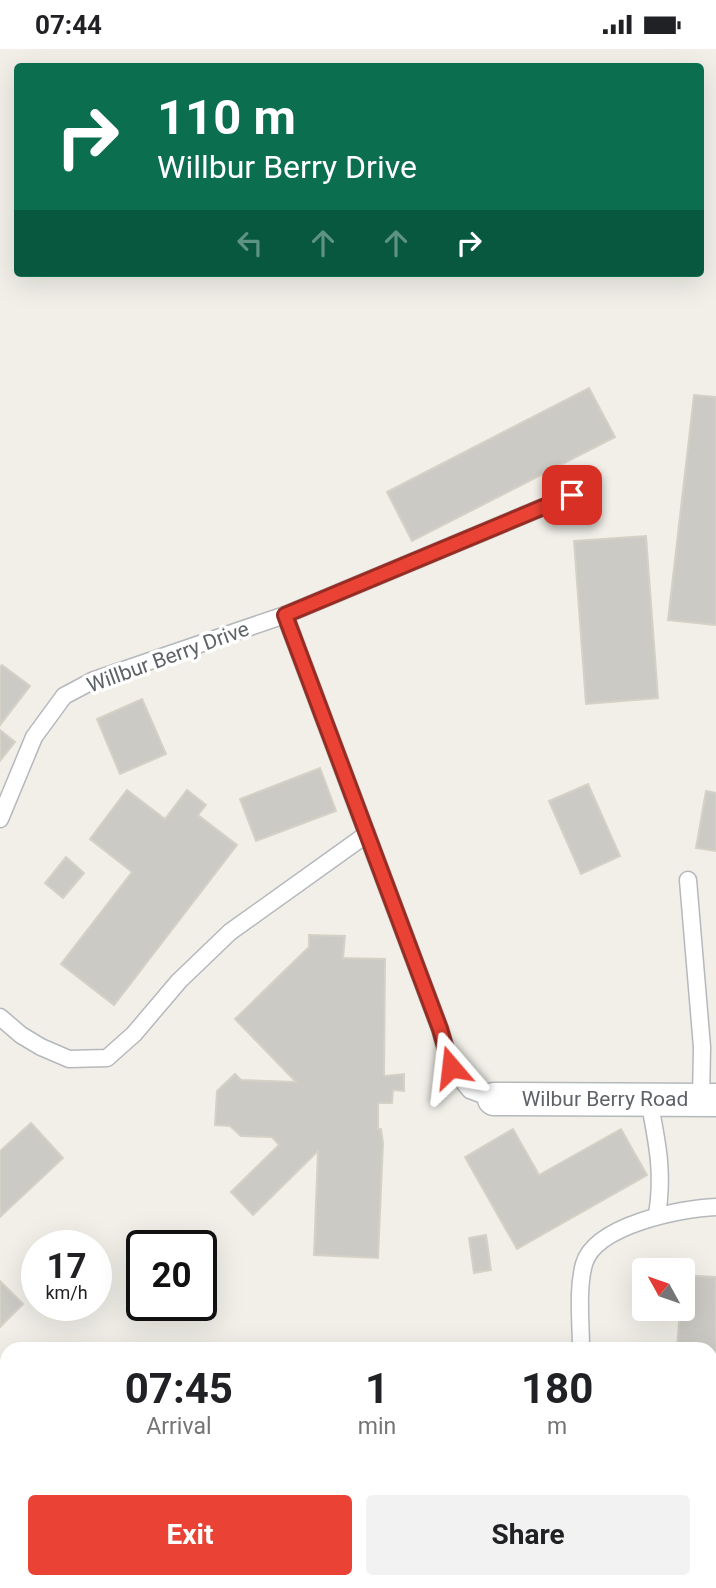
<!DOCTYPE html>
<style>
body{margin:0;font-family:Roboto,sans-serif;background:#f2f2f2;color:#202124;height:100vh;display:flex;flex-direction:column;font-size:26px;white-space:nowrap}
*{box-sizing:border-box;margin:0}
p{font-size:23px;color:#757577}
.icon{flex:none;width:38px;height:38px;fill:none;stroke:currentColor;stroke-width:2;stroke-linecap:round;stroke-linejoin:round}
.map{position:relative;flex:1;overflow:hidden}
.panel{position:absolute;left:0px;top:1293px;width:718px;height:247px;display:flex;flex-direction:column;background:#fff;border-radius:21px 21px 0 0;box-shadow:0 7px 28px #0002}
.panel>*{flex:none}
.guide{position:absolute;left:14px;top:14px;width:690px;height:214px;border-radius:7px;box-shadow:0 7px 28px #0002;background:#0b6e4f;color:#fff;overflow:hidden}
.needle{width:46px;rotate:310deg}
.controls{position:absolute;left:632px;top:1209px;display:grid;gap:14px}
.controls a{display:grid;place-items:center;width:63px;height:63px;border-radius:7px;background:#fff;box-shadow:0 7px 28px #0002;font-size:35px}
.speed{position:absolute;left:21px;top:1181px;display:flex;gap:14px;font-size:35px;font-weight:700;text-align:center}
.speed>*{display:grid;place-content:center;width:91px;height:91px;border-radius:50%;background:#fff;box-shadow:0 7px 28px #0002;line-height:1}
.speed small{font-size:18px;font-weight:400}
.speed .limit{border:4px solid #111;border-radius:10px;background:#fff;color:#111}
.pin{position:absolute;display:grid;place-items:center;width:60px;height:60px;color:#fff;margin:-30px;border-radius:14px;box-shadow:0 4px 10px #0006}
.me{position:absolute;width:77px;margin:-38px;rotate:343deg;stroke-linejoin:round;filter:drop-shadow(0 0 5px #0008)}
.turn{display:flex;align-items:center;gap:24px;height:147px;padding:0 28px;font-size:32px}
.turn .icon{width:91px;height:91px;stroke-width:2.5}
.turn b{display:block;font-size:49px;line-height:60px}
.lanes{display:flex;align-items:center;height:66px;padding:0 28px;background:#0003;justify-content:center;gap:35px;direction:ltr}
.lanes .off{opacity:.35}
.eta{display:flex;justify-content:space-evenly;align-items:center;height:119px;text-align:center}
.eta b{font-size:42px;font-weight:700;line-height:49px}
.cta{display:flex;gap:14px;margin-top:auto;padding:14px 28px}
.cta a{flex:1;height:80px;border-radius:7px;background:#ea4335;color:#fff;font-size:28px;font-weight:700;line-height:80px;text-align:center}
.cta a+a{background:#f2f2f2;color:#202124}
.status{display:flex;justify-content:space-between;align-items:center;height:49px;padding:0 35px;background:#fff;direction:ltr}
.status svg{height:19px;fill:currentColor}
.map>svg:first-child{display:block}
.building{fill:#cccac5;stroke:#d6d1c6;stroke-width:2}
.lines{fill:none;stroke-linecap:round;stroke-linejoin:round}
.lane-casing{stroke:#b5b8bc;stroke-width:19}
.street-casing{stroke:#b5b8bc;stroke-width:35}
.lane{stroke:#fff;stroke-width:16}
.street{stroke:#fff;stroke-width:32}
.route-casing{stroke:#982c22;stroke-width:18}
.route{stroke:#ea4335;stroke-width:12}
.labels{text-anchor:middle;stroke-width:7;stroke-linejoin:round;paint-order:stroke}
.street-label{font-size:21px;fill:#5f6368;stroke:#fff}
</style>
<div class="status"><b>07:44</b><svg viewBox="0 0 49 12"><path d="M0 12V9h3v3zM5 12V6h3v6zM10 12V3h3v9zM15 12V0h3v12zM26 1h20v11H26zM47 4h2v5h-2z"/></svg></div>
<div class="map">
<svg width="716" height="1539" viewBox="0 0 716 1539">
<rect width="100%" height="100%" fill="#f1efe8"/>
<g class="building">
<path d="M 589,339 L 615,388 L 412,492 L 387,443 Z"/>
<path d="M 694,346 L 716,348 L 716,576 L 668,571 Z"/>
<path d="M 646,487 L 658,649 L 586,655 L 574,492 Z"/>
<path d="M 2,616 L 30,637 L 0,676 L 0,618 Z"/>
<path d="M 142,650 L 166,705 L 120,725 L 97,670 Z"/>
<path d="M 0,681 L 15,693 L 0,712 Z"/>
<path d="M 320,719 L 336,762 L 256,792 L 240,750 Z"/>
<path d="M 588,735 L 620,807 L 581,825 L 549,752 Z"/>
<path d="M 127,741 L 165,770 L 187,741 L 206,756 L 198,766 L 237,796 L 114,956 L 61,915 L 132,823 L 90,790 Z"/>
<path d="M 706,742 L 716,744 L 716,802 L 696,799 Z"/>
<path d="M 66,808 L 84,824 L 63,849 L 45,834 Z"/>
<path d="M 309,886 L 345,887 L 343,909 L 385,910 L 384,1027 L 404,1025 L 404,1042 L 393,1041 L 392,1054 L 378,1054 L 378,1080 L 381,1080 L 383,1094 L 378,1209 L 314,1206 L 318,1102 L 253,1166 L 231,1143 L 279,1096 L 272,1088 L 241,1087 L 230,1077 L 215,1076 L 217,1042 L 235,1025 L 241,1031 L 296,1033 L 235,970 L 309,898 Z"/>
<path d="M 31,1074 L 63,1109 L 0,1168 L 0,1102 Z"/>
<path d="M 513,1080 L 539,1126 L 621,1080 L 647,1126 L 517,1200 L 465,1108 Z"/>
<path d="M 486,1186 L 491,1221 L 474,1224 L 469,1189 Z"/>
<path d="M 682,1226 L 716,1228 L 716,1526 L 710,1525 L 710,1300 L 677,1300 L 680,1260 L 682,1260 Z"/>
<path d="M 0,1232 L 23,1255 L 0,1278 Z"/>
<path d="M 503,1533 L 641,1533 L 640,1539 L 502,1539 Z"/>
</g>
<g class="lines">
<defs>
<g id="lane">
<path d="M 285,566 L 572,446"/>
<path d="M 0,770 L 34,688 L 64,647 L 94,631 L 285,566 L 440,980 L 451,1018 L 470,1041 L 494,1050"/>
<path d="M 688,831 L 702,998 L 701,1051"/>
<path d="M 0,968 L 21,986 L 41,998 L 69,1010 L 107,1009 L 134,985 L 179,932 L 230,883 L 367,785"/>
<path d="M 649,1051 C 657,1093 664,1123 657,1166"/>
<path d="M 581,1300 C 581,1273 577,1241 584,1215 C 595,1176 682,1159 716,1158"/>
</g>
<path id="street" d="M 494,1050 L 716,1051"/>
</defs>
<use href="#lane" class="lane-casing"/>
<use href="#street" class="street-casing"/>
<use href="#lane" class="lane"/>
<use href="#street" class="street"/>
</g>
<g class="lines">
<defs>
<path id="route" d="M 451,1018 L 440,980 L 285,566 L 572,446"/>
</defs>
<use href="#route" class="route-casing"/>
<use href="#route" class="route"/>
</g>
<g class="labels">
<g class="street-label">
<text transform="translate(168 608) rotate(-20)" y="7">Willbur Berry Drive</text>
<text x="605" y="1057">Wilbur Berry Road</text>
</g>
</g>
</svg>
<div class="controls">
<a><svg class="needle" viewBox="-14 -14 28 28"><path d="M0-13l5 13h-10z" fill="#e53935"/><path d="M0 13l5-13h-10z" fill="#757577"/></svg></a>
</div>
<div class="speed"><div>17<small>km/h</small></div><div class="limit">20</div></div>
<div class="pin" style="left:572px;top:446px;background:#d93025"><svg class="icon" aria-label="arrive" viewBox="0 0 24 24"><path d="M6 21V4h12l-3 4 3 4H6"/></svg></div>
<svg class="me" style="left:451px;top:1018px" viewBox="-20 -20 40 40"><path d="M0-17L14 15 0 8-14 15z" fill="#ea4335" stroke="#fff" stroke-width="4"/></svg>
<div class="guide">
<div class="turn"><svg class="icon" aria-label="right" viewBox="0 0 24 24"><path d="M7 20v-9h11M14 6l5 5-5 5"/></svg><div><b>110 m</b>Willbur Berry Drive</div></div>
<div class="lanes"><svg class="icon off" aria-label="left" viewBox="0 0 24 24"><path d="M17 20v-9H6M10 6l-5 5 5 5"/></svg><svg class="icon off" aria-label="ahead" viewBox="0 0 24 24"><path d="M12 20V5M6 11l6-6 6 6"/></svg><svg class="icon off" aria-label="ahead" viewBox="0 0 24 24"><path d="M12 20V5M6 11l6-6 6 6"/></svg><svg class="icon" aria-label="right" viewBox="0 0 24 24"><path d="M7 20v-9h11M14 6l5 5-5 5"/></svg></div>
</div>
<section class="panel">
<div class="eta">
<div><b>07:45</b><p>Arrival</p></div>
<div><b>1</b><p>min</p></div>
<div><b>180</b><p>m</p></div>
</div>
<div class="cta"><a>Exit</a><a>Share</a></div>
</section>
</div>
